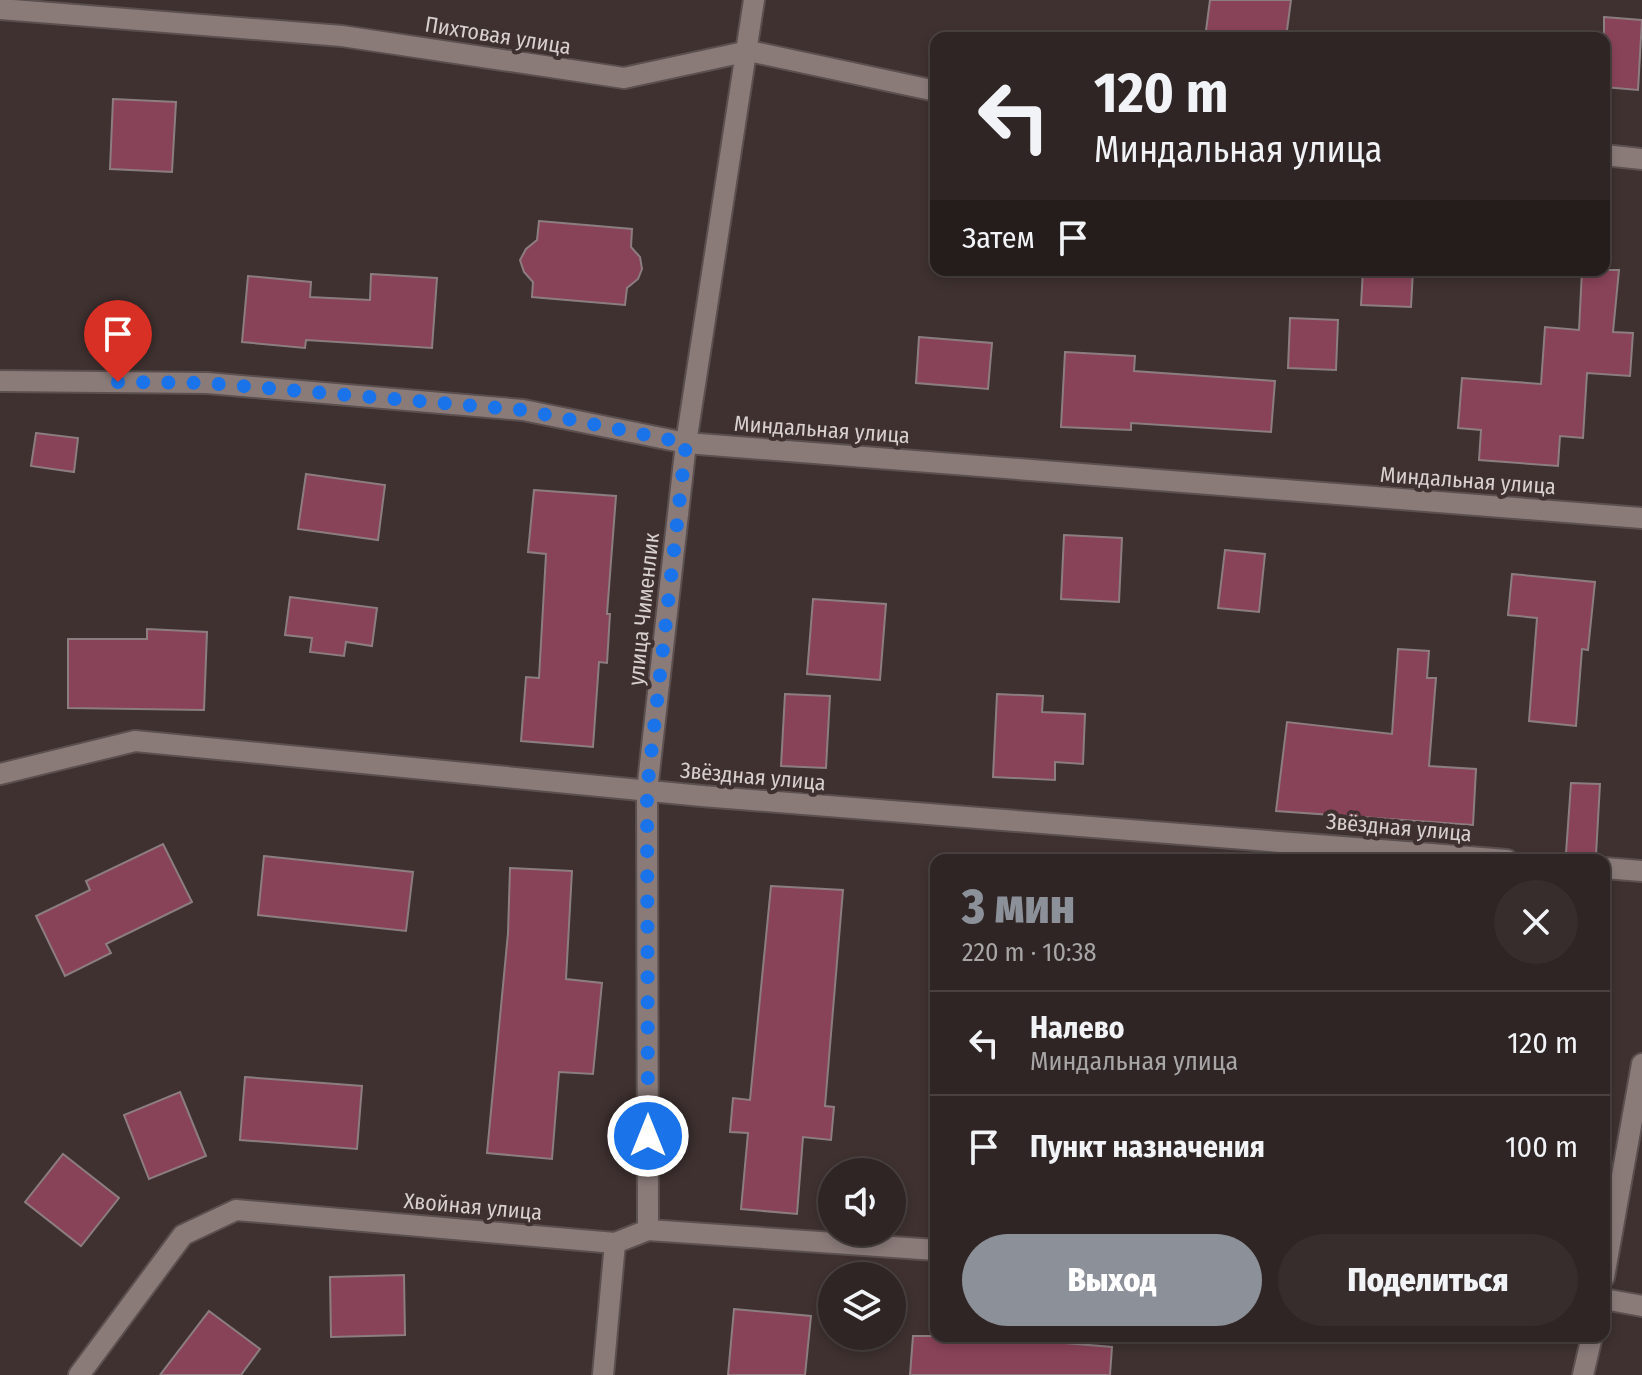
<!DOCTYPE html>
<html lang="ru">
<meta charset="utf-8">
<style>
body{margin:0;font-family:"Fira Sans Condensed",sans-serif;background:#362d2c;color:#f1f3f6;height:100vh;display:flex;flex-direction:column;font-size:30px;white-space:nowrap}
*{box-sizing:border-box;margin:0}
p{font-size:26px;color:#a7a5a6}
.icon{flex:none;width:44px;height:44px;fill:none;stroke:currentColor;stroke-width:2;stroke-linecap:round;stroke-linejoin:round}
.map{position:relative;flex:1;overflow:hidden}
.panel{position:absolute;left:930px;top:854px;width:680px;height:488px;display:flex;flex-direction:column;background:#2e2524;border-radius:16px;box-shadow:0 4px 12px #0003,0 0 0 2px #494241}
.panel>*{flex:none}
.banner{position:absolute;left:930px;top:32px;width:680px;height:244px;border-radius:16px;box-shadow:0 4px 12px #0003,0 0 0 2px #494241;background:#2e2524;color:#f1f3f6;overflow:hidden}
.buttons{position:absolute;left:818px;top:1158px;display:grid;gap:16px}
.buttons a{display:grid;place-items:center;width:88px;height:88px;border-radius:50%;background:#2e2524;box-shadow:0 4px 12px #0003,0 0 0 2px #494241;font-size:40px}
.pin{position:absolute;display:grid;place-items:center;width:68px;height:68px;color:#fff;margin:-82px -34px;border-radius:50% 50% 50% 0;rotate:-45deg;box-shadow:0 0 8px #0007}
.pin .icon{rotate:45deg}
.me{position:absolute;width:88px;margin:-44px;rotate:0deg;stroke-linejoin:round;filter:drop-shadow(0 0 6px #0008)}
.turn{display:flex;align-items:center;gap:28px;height:168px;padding:0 32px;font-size:36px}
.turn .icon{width:104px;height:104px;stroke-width:2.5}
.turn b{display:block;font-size:56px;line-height:68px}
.then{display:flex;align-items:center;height:76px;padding:0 32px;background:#0003;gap:16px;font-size:30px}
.round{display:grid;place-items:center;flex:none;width:84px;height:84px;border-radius:42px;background:#362d2c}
.headline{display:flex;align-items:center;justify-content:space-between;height:136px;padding:0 32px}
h1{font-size:48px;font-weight:800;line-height:60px;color:#8c9099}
.primary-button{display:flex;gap:16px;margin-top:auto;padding:16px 32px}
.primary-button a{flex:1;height:92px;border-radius:48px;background:#8c9099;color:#fff;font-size:32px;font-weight:800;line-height:92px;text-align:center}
.primary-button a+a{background:#362d2c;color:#f1f3f6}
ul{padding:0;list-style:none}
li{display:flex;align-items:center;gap:24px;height:104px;padding:0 32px;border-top:2px solid #494241}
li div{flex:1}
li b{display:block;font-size:30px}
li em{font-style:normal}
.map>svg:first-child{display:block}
.building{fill:#894358;stroke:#8c7d80;stroke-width:2}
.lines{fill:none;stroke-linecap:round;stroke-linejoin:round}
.minor-casing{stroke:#5b504f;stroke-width:24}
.minor{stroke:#8a7b79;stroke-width:20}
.route{stroke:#1a73e8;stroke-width:14;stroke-dasharray:0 25.2}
.labels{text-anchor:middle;stroke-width:8;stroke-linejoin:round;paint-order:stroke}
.street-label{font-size:22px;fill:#d8d0cf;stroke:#3e3130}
</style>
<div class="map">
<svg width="1642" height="1375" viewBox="0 0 1642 1375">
<rect width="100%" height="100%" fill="#3e3130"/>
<g class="building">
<path d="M 1210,0 L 1291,0 L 1286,38 L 1205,38 Z"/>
<path d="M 1604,17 L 1642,20 L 1638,90 L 1604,87 Z"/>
<path d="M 113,99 L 176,102 L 172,172 L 110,169 Z"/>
<path d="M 539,221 L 632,229 L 631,247 L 640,257 L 642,269 L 638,279 L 627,288 L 625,305 L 532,297 L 533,282 L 524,272 L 520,260 L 526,249 L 537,240 Z"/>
<path d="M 1363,270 L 1413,270 L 1411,307 L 1361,305 Z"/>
<path d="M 1582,270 L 1619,270 L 1613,332 L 1633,333 L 1630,376 L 1587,373 L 1583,438 L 1560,436 L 1558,466 L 1479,460 L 1481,430 L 1458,428 L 1462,378 L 1541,384 L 1545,327 L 1579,330 Z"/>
<path d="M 371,274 L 437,278 L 432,348 L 306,340 L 305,348 L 242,342 L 248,276 L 311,282 L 310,297 L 370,300 Z"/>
<path d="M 1290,318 L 1338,320 L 1336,370 L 1288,368 Z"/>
<path d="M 919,337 L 992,343 L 988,389 L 916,383 Z"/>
<path d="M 1065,352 L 1135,356 L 1134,371 L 1275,381 L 1271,432 L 1131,423 L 1131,430 L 1061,427 Z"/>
<path d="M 36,433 L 78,438 L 74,472 L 31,466 Z"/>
<path d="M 306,474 L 385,485 L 378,540 L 298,529 Z"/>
<path d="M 534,490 L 616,496 L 607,614 L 610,614 L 607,663 L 599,662 L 593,747 L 521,741 L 526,677 L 539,678 L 546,554 L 528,552 Z"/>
<path d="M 1064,535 L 1122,538 L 1119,602 L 1061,599 Z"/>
<path d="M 1225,550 L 1265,554 L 1259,612 L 1218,608 Z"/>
<path d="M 1512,574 L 1595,582 L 1588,650 L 1582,649 L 1576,726 L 1529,721 L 1537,618 L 1508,615 Z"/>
<path d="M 290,597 L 377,608 L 372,646 L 346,642 L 344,656 L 310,652 L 312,638 L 285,635 Z"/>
<path d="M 813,599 L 886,604 L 880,680 L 807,674 Z"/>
<path d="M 147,629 L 207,632 L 204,710 L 68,708 L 68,639 L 147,639 Z"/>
<path d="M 1398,649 L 1429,651 L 1427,678 L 1436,678 L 1429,766 L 1476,769 L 1473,825 L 1276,811 L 1287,722 L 1392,734 Z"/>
<path d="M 785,694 L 830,696 L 826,768 L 781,766 Z"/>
<path d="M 997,694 L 1043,696 L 1042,712 L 1085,714 L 1083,764 L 1055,762 L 1055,780 L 993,777 Z"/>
<path d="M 1571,783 L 1600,784 L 1596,855 L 1566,853 Z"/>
<path d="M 163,844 L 192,902 L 106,944 L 111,953 L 65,976 L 36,916 L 90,890 L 86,881 Z"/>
<path d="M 264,856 L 413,872 L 406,931 L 258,915 Z"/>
<path d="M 510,868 L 572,871 L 566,979 L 602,983 L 593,1074 L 559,1072 L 552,1159 L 487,1153 L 508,933 Z"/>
<path d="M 771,886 L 843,890 L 825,1106 L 834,1107 L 831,1140 L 803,1137 L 797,1214 L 741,1209 L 748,1133 L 730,1132 L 733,1098 L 750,1100 Z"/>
<path d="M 245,1077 L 362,1086 L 357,1149 L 240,1140 Z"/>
<path d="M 180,1092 L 206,1156 L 149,1179 L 124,1115 Z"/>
<path d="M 63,1154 L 119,1198 L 81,1246 L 25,1202 Z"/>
<path d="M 404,1275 L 405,1335 L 331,1337 L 330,1277 Z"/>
<path d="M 734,1309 L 811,1316 L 805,1375 L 728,1375 Z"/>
<path d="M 209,1311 L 260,1349 L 241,1375 L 160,1375 Z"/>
<path d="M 913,1336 L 982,1336 L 1112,1347 L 1110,1375 L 910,1375 Z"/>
</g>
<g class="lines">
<defs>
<g id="minor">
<path d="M 0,9 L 342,36 L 624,78 L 749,51 L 936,91"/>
<path d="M 1604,155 L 1642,159"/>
<path d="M 0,381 L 207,383 L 523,410 L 686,443 L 1642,518"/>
<path d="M 0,774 L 135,741 L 702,796 L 1507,860"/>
<path d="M 1604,868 L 1642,871"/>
<path d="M 648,1230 L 647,791 L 686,443 L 754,0"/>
<path d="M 1604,1277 L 1642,1064"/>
<path d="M 1604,1299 L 1642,1306"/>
<path d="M 79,1375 L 183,1235 L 236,1210 L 615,1243 L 648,1230 L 936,1250"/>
<path d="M 603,1375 L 615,1243"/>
<path d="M 1583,1375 L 1592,1336"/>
</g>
</defs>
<use href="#minor" class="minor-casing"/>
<use href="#minor" class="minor"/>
</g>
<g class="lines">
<path class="route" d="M 118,382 L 207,383 L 523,410 L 686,443 L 647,791 L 648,1136"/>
</g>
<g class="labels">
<g class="street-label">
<text transform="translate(498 35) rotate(9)" y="8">Пихтовая улица</text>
<text transform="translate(822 429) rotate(4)" y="8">Миндальная улица</text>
<text transform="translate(1468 480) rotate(4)" y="8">Миндальная улица</text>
<text transform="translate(643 609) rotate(-84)" y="8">улица Чименлик</text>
<text transform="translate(753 776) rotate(5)" y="8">Звёздная улица</text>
<text transform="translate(1399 827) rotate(5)" y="8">Звёздная улица</text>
<text transform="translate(473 1206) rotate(5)" y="8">Хвойная улица</text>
</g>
</g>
</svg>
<div class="buttons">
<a><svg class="icon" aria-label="sound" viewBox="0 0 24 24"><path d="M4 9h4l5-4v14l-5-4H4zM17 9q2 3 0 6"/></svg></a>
<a><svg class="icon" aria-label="layers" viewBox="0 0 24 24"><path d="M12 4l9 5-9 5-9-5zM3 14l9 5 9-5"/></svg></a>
</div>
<div class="pin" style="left:118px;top:382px;background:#d93025"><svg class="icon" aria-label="arrive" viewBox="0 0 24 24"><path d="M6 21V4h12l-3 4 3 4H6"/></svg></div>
<svg class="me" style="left:648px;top:1136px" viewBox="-20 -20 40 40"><circle r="17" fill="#1a73e8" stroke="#fff" stroke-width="3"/><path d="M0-11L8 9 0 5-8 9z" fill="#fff"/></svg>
<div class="banner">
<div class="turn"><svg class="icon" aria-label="left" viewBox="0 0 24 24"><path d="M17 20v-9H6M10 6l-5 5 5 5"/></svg><div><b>120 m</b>Миндальная улица</div></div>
<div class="then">Затем<svg class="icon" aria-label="arrive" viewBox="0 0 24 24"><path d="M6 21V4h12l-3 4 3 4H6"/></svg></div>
</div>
<section class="panel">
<div class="headline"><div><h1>3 мин</h1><p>220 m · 10:38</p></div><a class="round"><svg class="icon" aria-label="close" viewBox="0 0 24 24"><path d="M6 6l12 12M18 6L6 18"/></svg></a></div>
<ul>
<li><svg class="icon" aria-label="left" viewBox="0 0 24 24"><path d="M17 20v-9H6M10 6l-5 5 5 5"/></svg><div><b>Налево</b><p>Миндальная улица</p></div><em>120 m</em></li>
<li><svg class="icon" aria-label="arrive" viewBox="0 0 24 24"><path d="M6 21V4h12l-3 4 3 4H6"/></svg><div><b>Пункт назначения</b></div><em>100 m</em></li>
</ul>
<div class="primary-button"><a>Выход</a><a>Поделиться</a></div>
</section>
</div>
